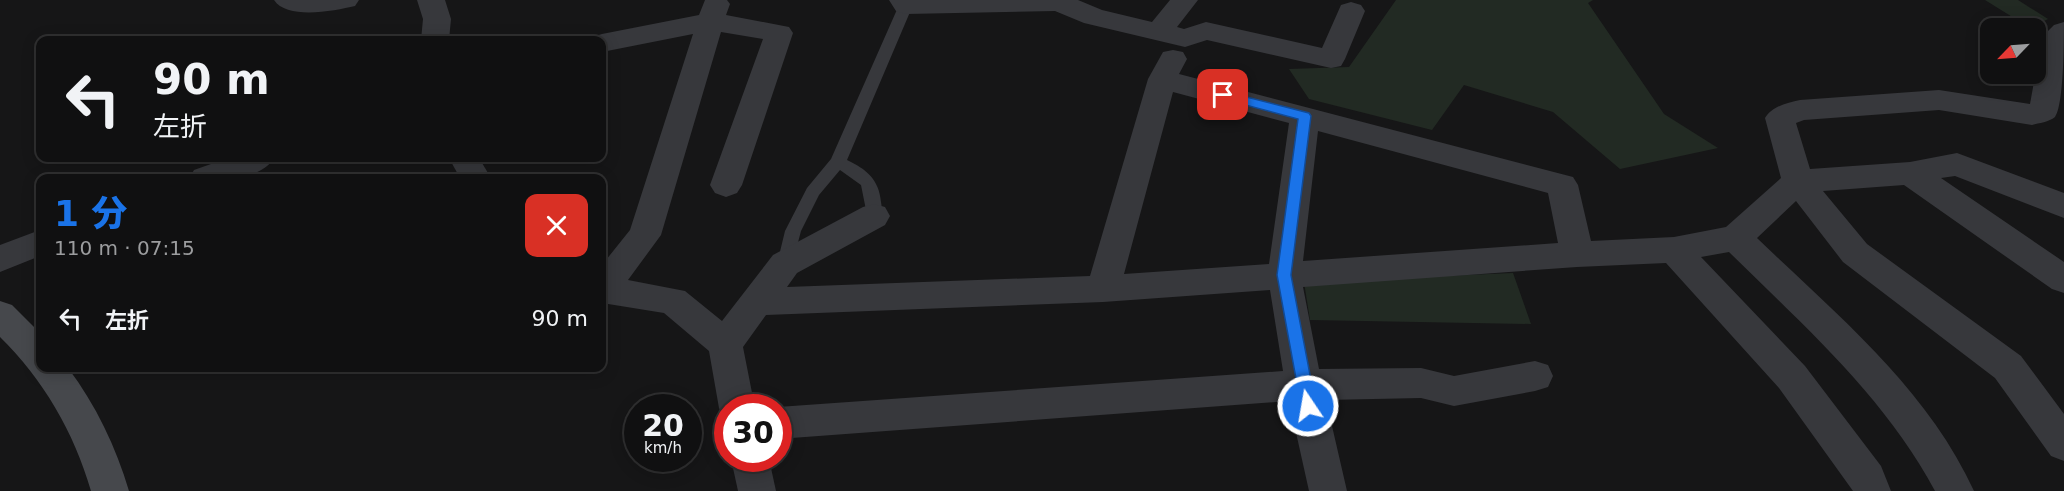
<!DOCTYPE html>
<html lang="ja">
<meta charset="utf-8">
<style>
body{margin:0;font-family:"DejaVu Sans","Noto Sans JP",sans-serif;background:#1e1e1f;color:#f1f3f6;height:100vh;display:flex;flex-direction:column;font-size:22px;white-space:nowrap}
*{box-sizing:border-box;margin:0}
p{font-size:20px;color:#9c9d9f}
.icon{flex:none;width:33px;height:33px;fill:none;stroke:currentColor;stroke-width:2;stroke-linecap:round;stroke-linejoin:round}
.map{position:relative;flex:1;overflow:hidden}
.details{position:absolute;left:36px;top:174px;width:570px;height:198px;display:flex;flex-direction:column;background:#101011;border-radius:12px;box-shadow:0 3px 15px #0003,0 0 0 2px #303031}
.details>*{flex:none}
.top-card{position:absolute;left:36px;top:36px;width:570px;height:126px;border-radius:12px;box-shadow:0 3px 15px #0003,0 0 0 2px #303031;background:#101011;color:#f1f3f6;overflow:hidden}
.needle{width:39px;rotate:245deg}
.buttons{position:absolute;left:1980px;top:18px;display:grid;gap:12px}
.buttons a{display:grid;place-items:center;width:66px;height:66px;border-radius:12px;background:#101011;box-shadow:0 3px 15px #0003,0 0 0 2px #303031;font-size:30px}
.speed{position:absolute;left:624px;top:394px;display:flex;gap:12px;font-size:30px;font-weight:700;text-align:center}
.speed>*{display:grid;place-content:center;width:78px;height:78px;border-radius:50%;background:#101011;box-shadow:0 3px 15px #0003,0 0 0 2px #303031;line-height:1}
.speed small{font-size:15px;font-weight:400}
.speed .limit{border:9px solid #d22;background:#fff;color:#111}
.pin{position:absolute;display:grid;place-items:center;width:51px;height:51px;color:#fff;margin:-26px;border-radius:12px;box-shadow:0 3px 9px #0006}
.me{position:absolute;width:66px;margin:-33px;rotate:348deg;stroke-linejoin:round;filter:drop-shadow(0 0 4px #0008)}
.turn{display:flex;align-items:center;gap:21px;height:126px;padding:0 18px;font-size:27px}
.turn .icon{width:78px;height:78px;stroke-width:2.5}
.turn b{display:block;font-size:42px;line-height:51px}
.round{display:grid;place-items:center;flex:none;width:63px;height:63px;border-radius:12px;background:#1e1e1f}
.head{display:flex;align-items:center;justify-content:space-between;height:102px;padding:0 18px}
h1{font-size:36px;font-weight:800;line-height:45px;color:#1a73e8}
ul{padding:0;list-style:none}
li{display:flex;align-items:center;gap:18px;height:84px;padding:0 18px}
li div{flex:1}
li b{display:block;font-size:22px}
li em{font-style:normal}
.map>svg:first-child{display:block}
.green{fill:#222a23}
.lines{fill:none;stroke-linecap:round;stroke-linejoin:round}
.lane{fill:#37383c;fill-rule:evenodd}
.street{fill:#37383c;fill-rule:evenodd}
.secondary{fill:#46484c;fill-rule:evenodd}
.route{fill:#1a73e8;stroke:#114b97;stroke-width:1.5}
</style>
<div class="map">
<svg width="2064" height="491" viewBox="0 0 2064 491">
<rect width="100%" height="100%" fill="#161617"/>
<g class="green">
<path d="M 1396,0 L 1593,0 L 1588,3 L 1664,114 L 1718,148 L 1620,169 L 1553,112 L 1464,85 L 1432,130 L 1309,99 L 1289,69 L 1349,67 Z"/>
<path d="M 1985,0 L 2018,0 L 2048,19 L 2030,28 Z"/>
<path d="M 1513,273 L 1531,324 L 1310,320 L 1304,282 Z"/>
</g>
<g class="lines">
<path class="lane" d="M 906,1 L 913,5 L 847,160 C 866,169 879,179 881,202 C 882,208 883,214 880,220 L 868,220 L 861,185 L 840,170 L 819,195 L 801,231 L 791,269 L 785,270 L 779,269 L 777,264 L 785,231 L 807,188 L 831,159 L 899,5 Z"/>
<g class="street">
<path d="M 274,0 L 359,0 L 355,6 C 334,11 287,20 274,0 Z"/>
<path d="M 417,0 L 445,0 L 451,19 L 449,40 L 421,40 L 423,19 Z"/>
<path d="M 705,0 L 727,0 L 730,4 L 726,15 L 789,27 L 793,33 L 742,185 L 737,193 L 726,197 L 715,193 L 710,185 L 763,39 L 721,32 L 661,235 L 628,280 L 685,291 L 722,321 L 773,255 L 863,207 L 874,204 L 885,207 L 890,216 L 885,225 L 797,273 L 787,287 L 1090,276 L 1148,79 L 1163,52 L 1173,50 L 1183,52 L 1187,59 L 1179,74 L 1573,177 L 1578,185 L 1591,241 L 1674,237 L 1726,227 L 1781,178 L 1765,118 C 1772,106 1787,103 1800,100 L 1939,90 L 2030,104 L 2042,37 L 2054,25 L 2064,22 C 2064,39 2064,106 2055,117 C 2049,122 2039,123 2032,125 L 1939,110 L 1804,120 L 1796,123 L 1810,169 L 1910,162 L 1957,153 L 2064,193 L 2064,218 L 1955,176 L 1941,178 L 2064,262 L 2064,293 L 2052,289 L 1904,185 L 1823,191 L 1867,244 L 2021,356 L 2064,414 L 2064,461 L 2051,456 L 1995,378 L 1843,262 L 1796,201 L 1757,238 C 1837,315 1927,388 1974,491 L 1935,491 C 1885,397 1804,326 1729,252 L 1701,257 L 1805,366 L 1881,466 L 1891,491 L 1853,491 L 1779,388 L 1666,263 L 1577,267 L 1303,287 L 1319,369 L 1421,368 L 1454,376 L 1535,361 L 1548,365 L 1553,376 L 1548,387 L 1535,391 L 1454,406 L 1421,398 L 1326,400 L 1347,491 L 1309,491 L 1289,401 L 778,439 L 778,408 L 775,408 L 778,407 L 1283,371 L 1270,290 L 1103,302 L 766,315 L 743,347 L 755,408 L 728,408 L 728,420 L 724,419 L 719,408 L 709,351 L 664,313 L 602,303 L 602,265 L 630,230 L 693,34 L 602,52 L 602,40 L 590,40 L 592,37 L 602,34 L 699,15 ZM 1173,92 L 1289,123 L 1269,264 L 1124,274 ZM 1318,131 L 1548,193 L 1558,243 L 1303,261 Z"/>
<path d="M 889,0 L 1078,0 L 1102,10 L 1152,22 L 1170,0 L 1198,0 L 1177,27 L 1184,29 L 1206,22 L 1322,48 L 1341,5 L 1351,2 L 1361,5 L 1365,11 L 1345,59 L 1341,66 L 1331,68 L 1207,40 L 1185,47 L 1084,23 L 1055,11 L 906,14 L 896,11 Z"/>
<path d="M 228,158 L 274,158 C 261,181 213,181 189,178 L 194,170 Z"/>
<path d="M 449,158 L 479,158 L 491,178 L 460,178 Z"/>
<path d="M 40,230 L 40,256 L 0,272 L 0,245 Z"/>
<path d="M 731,459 L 769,459 L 776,491 L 738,491 Z"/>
</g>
<path class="secondary" d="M 0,301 L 12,305 L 40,333 L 40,368 L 68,368 C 96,405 116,447 129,491 L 91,491 C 74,432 43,379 0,337 Z"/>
</g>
<path class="route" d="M 1223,91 L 1309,113 L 1311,116 L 1291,275 L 1316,406 L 1314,411 L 1308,413 L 1303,411 L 1301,406 L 1277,275 L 1298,119 L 1219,98 L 1219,92 Z"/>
</svg>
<div class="buttons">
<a><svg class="needle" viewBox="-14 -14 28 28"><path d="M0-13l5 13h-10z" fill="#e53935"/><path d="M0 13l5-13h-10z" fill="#9c9d9f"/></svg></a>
</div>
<div class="speed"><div>20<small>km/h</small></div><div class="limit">30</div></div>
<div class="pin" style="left:1223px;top:95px;background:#d93025"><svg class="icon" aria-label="arrive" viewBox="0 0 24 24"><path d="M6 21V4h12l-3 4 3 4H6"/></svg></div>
<svg class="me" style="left:1308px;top:406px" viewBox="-20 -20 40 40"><circle r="17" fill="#1a73e8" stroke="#fff" stroke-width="3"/><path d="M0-11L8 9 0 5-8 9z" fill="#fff"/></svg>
<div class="top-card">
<div class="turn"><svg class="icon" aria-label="left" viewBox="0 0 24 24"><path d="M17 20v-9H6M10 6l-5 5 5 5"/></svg><div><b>90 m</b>左折</div></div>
</div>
<section class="details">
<div class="head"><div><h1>1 分</h1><p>110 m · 07:15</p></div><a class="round" style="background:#d93025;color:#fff"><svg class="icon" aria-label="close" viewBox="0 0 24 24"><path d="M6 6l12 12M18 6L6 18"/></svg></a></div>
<ul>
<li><svg class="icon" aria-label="left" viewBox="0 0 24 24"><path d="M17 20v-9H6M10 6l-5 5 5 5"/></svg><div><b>左折</b></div><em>90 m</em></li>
</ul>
</section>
</div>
